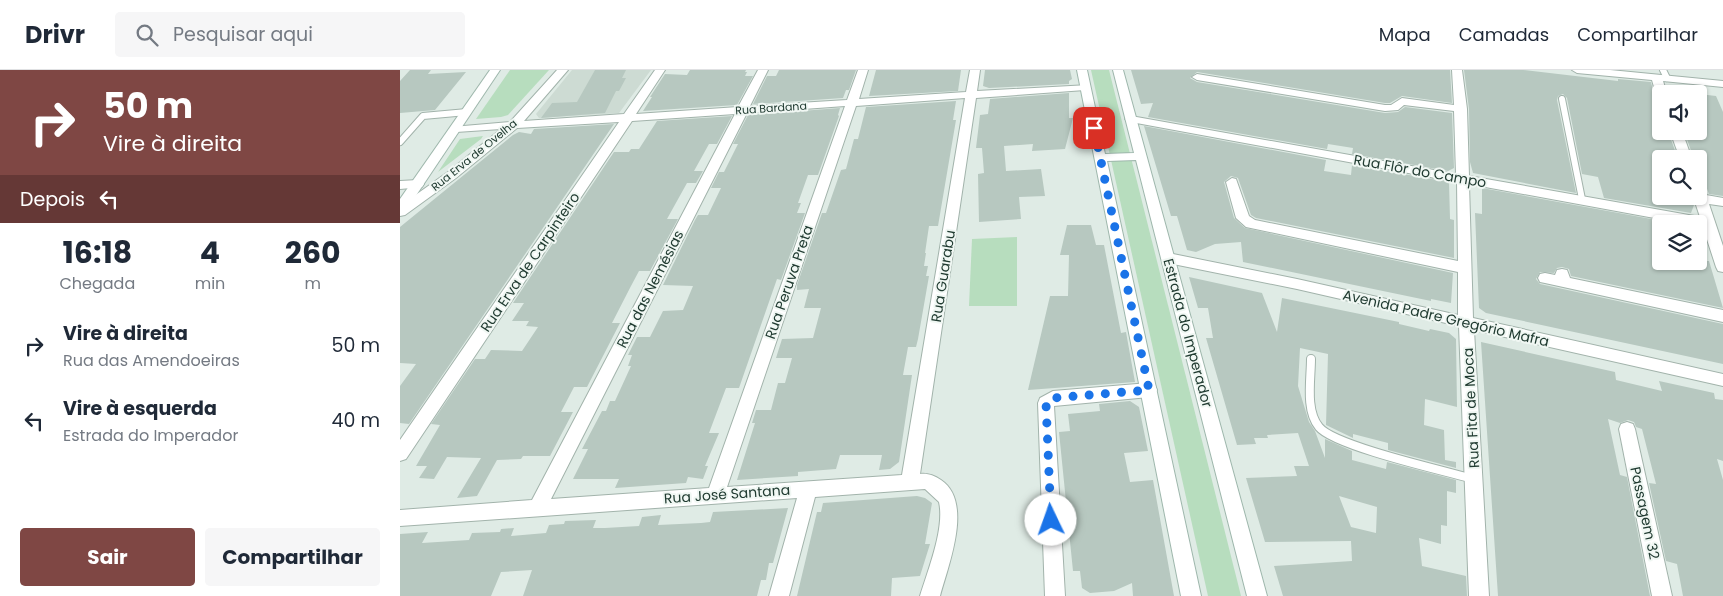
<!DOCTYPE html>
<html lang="pt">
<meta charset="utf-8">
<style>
body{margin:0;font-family:Poppins,sans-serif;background:#f6f6f7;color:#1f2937;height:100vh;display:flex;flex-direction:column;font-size:19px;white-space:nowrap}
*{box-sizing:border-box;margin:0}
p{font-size:16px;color:#747a83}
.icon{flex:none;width:28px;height:28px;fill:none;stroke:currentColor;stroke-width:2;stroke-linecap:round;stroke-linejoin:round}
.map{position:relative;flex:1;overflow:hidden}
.panel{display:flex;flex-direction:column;background:#fff;width:400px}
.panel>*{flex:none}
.guide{background:#7f4744;color:#fff;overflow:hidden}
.fabs{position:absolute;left:1252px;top:15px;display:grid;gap:10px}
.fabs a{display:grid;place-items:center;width:55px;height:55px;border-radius:5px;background:#fff;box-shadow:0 1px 4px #0004;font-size:25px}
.pin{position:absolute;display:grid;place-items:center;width:42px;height:42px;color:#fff;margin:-21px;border-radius:10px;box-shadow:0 2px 8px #0006}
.me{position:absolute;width:55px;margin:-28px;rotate:357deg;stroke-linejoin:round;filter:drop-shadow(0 0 4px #0008)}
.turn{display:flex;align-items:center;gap:18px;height:105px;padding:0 20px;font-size:22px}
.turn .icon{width:65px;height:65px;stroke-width:2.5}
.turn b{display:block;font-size:35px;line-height:42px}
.then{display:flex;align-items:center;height:48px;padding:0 20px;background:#0003;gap:10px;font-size:19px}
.eta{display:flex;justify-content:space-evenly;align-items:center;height:85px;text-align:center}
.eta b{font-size:30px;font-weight:700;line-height:35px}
.action{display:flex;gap:10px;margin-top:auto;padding:10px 20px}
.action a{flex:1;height:58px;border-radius:5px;background:#7f4744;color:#fff;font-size:20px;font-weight:700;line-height:58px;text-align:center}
.action a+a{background:#f6f6f7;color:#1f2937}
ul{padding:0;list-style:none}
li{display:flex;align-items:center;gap:15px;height:75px;padding:0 20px}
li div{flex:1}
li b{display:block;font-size:19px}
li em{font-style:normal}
header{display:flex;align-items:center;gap:30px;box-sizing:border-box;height:70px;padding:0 25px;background:#fff;border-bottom:1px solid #e0e1e3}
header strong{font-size:24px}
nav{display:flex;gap:28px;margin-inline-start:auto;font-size:18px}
.search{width:350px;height:45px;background:#f6f6f7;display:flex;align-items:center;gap:12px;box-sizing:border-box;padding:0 18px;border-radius:5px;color:#747a83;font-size:19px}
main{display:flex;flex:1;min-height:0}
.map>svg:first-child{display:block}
.built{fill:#cddbd3}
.green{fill:#b7ddbe}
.building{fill:#b7c8c0;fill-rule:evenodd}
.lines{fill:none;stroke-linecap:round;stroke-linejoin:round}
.lane-far1-casing{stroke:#a2b3ab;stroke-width:8}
.lane-casing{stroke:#a2b3ab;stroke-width:10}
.street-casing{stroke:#a2b3ab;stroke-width:2}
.secondary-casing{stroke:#9eb7ac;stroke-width:2}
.lane-far1{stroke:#fff;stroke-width:6}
.lane{stroke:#fff;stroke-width:8}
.street{fill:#fff;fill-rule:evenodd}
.secondary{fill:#fff;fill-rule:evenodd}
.route{stroke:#1a73e8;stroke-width:9;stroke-dasharray:0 16.2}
.labels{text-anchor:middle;stroke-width:4;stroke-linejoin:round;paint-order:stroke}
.far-street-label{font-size:11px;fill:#203b31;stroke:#f0f7f3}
.street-label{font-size:14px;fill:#203b31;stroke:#f0f7f3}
</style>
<header>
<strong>Drivr</strong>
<div class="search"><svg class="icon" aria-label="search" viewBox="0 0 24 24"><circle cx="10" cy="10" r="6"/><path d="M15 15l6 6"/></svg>Pesquisar aqui</div>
<nav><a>Mapa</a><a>Camadas</a><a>Compartilhar</a></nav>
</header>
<main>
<section class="panel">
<div class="guide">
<div class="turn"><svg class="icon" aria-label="right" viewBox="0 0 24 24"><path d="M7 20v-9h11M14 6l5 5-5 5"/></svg><div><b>50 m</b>Vire à direita</div></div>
<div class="then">Depois<svg class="icon" aria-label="left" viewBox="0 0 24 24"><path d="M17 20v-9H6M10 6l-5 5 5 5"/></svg></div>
</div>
<div class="eta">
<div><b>16:18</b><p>Chegada</p></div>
<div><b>4</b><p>min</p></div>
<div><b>260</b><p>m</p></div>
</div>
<ul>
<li><svg class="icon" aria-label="right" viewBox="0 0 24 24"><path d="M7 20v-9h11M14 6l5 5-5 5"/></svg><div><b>Vire à direita</b><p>Rua das Amendoeiras</p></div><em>50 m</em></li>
<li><svg class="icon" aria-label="left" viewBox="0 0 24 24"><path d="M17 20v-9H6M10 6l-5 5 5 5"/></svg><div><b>Vire à esquerda</b><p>Estrada do Imperador</p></div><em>40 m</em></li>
</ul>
<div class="action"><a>Sair</a><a>Compartilhar</a></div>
</section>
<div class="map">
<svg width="1323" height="526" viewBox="0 0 1323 526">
<rect width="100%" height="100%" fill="#dfebe5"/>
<path class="built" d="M 172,0 L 251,0 L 219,43 L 139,48 L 136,44 Z"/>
<g class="green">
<path d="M 110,0 L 149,0 L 108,45 L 101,47 L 76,49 Z"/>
<path d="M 691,0 L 709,0 L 841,526 L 808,526 Z"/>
<path d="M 83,66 L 81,69 L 38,102 L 60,69 Z"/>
<path d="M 617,167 L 617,236 L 569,236 L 572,169 Z"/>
</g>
<g class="building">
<path d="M 10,0 L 31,0 L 28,4 L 66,2 L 35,40 L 0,43 L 0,11 Z"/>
<path d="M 195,0 L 226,0 L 222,8 L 226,8 L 219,21 L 216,21 L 205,43 L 141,48 L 152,33 L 177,32 Z"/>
<path d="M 290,0 L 346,0 L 345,2 L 347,2 L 345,6 L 353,6 L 337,35 L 243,41 L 252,27 L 250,27 L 265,4 L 287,5 Z"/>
<path d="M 379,0 L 456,0 L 449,20 L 446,20 L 443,28 L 353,34 L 367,6 L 376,6 Z"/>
<path d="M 476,0 L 561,0 L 558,21 L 469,26 Z"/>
<path d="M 585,0 L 670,0 L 672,9 L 669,11 L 669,14 L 589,18 L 583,16 Z"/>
<path d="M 731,0 L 1050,0 L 1052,33 L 1002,26 L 990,33 L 985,33 L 797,2 L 790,8 L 797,12 L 985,43 L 998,42 L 1005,37 L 1052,43 L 1054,98 L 1048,101 L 952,84 L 953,78 L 928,74 L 927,79 L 748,47 L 753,33 L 741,34 Z"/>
<path d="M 1064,0 L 1123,0 L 1218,11 L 1218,9 L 1251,12 L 1254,25 L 1259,28 L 1261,61 L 1268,61 L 1278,89 L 1261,89 L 1261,126 L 1279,126 L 1279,128 L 1293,131 L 1294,135 L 1291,143 L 1204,128 L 1198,107 L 1182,104 L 1167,28 L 1163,24 L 1158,26 L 1157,30 L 1176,123 L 1073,103 L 1070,92 L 1069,39 Z"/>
<path d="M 669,23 L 669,48 L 673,48 L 665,79 L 632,81 L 633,74 L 604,76 L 606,101 L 641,99 L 645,126 L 619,127 L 621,149 L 579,152 L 578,104 L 584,103 L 582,78 L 576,78 L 580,45 L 588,44 L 590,29 Z"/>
<path d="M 1299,24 L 1316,26 L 1323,42 L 1323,126 L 1309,124 L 1299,98 L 1299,89 L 1294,89 L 1284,61 L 1299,61 Z"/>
<path d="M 556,31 L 553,50 L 556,50 L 538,156 L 529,156 L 525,183 L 526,183 L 524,196 L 528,196 L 526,206 L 529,206 L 518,269 L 516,277 L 508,277 L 503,305 L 512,305 L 499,392 L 490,399 L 479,400 L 482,385 L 440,385 L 436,399 L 398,402 L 398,406 L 337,410 L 355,353 L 352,353 L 356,340 L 371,340 L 378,313 L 385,313 L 392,288 L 376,288 L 382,269 L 413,268 L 421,238 L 404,238 L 409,219 L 397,220 L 397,215 L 422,143 L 426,143 L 441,100 L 446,99 L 454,69 L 458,69 L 466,37 Z"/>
<path d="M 440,38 L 438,45 L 439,46 L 418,105 L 408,105 L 398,133 L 401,133 L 397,143 L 405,143 L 381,210 L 377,209 L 339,318 L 326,318 L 309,363 L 319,363 L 305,396 L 308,396 L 303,409 L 288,407 L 286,413 L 215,418 L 219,409 L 173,409 L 188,379 L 182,379 L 202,341 L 206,341 L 210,331 L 215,331 L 231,296 L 228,296 L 232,285 L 228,285 L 237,267 L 250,267 L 263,241 L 283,240 L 293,216 L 263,215 L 295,150 L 298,145 L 308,145 L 321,118 L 311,118 L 319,102 L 324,102 L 338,74 L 333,74 L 348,45 Z"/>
<path d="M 332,46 L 317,74 L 309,74 L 294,101 L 303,101 L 296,113 L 287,113 L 267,149 L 278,149 L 250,201 L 239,201 L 231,216 L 212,253 L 220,253 L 187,317 L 174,317 L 161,342 L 173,342 L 150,386 L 123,386 L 121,389 L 97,390 L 77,426 L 57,428 L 81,388 L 47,387 L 34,409 L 19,408 L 27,396 L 16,396 L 40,355 L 31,354 L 75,289 L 85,289 L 91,280 L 122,281 L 138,257 L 126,256 L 129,251 L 112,251 L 124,233 L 113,233 L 214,82 L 229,82 L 231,79 L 239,79 L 257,51 Z"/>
<path d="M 214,54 L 9,354 L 0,353 L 0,316 L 16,294 L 0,293 L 0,157 L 113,65 L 119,62 L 131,64 L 134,59 Z"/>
<path d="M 744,56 L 926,90 L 924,101 L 951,105 L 952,95 L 1049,112 L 1050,149 L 1054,150 L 1054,188 L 856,148 L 851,145 L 838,108 L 831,106 L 824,112 L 834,148 L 845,158 L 1053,203 L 1051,233 L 1031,229 L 1031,231 L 843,192 L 841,172 L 815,174 L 796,182 L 787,180 L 777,146 L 771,146 Z"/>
<path d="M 1082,118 L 1257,150 L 1261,166 L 1261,191 L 1309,191 L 1323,238 L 1171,206 L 1169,199 L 1162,197 L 1157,198 L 1154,203 L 1140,202 L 1136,209 L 1140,214 L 1323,254 L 1323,294 L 1086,243 L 1079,238 L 1075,143 L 1082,144 Z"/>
<path d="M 667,155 L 691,155 L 696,175 L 704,175 L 721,263 L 726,262 L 735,312 L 628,320 L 650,226 L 668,226 L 669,185 L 660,185 Z"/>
<path d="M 789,207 L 862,223 L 877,262 L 882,228 L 999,252 L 999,254 L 1029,261 L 1030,259 L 1049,263 L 1056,269 L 1057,337 L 1025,329 L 1024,355 L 1044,360 L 1045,390 L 1056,392 L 1056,398 L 988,380 L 988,373 L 953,364 L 953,368 L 926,355 L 928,284 L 900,278 L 898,316 L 909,352 L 915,361 L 925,388 L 925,369 L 952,381 L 952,390 L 986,399 L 987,392 L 1056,410 L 1056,423 L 1047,421 L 1047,456 L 1041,455 L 1041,474 L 1019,468 L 1022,496 L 1066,506 L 1067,526 L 883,526 L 874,496 L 952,491 L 951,471 L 865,472 L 846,408 L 897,406 L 894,396 L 909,396 L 898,363 L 867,365 L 868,368 L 854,368 L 856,374 L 837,375 L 806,268 L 813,268 L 808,238 L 798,238 ZM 939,426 L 977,437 L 976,463 L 951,457 Z"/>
<path d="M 1081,272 L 1215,302 L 1216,310 L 1262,321 L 1259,311 L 1314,323 L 1315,329 L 1323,330 L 1323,391 L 1317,389 L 1323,410 L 1323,526 L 1283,526 L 1277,494 L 1266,491 L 1249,413 L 1256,414 L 1242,359 L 1236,357 L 1234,352 L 1228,350 L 1220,353 L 1208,349 L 1220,405 L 1227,407 L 1250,526 L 1098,526 Z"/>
<path d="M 730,331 L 739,337 L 748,381 L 724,383 L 730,412 L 753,410 L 774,526 L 733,526 L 732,513 L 714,521 L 690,523 L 682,518 L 680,501 L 673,501 L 659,362 L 670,361 L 668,344 L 700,341 L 699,334 Z"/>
<path d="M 517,426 L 525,428 L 532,433 L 525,474 L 530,474 L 520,506 L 492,508 L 491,526 L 397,526 L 417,442 L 421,442 L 423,433 Z"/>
<path d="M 388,438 L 373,493 L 369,493 L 366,510 L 361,510 L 357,526 L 123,526 L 132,500 L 101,502 L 91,526 L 0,526 L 0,464 L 28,462 L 22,473 L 69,470 L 72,463 L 100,462 L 101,459 L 114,458 L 111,466 L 146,463 L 149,455 L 164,454 L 165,451 L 196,450 L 193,458 L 205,458 L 239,456 L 242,447 L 261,445 L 258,455 L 301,453 L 310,452 L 313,442 Z"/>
</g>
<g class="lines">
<defs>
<g id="lane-far1">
<path d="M 1263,0 L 1267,8"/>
<path d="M 1162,29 L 1182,129"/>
<path d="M 0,72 L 23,46 L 67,42"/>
</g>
<path id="lane" d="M 911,289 C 911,309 905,340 919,357 C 934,376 1045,401 1074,409"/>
<g id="street">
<path d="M 157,0 L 168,0 L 124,51 L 224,44 L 255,0 L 265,0 L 236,44 L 338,37 L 358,0 L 368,0 L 350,36 L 447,30 L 458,0 L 468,0 L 459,29 L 566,22 L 570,0 L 580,0 L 577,21 L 689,15 L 690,17 L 689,19 L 685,20 L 576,28 L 520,404 C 528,403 535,406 541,410 C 574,432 548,496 540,526 L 520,526 C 528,500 545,458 539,432 L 525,419 L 415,427 L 389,526 L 369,526 L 397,428 L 0,456 L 0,440 L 132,430 L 335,44 L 232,51 L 6,389 L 0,391 L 0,370 L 219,52 L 117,58 L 56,108 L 5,145 L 0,146 L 0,136 L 48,102 L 101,59 L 56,62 L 50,59 L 52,57 L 110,52 ZM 565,28 L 502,405 L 327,417 L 456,36 ZM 445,36 L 309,418 L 151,429 L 347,43 Z"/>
<path d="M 1052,0 L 1062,0 L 1067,39 L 1069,106 L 1300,147 L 1293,126 L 1299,126 L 1299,120 L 1303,121 L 1306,125 L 1323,128 L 1323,136 L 1309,134 L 1323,176 L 1323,202 L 1318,201 L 1316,197 L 1303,157 L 1299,156 L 1299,154 L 1287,154 L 1069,114 L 1073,248 L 1323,304 L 1323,316 L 1074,260 L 1089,526 L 1069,526 L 1059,256 L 897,219 L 768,193 L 763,191 L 761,188 L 763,185 L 768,183 L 897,209 L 1058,245 L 1058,202 L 846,157 L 836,148 L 826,112 L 832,108 L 836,109 L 849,146 L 855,150 L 1058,191 L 1057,112 L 731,52 L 725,49 L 731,46 L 1056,104 L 1054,41 L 1004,35 L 998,40 L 985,41 L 797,10 L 792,7 L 797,4 L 985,35 L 991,35 L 1002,28 L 1054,35 Z"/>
<path d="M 1172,0 L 1210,0 L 1323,11 L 1323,17 L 1263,11 L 1267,24 L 1261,24 L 1261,27 L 1256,24 L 1252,10 L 1177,3 Z"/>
<path d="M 1270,61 L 1282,61 L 1292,89 L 1280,89 Z"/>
<path d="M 18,110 L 22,111 L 24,114 L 22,117 L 0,119 L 0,111 Z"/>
<path d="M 1162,199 L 1167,200 L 1170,208 L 1323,240 L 1323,252 L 1145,213 L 1140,212 L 1138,208 L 1140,204 L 1145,203 L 1155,205 L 1157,200 Z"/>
<path d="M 749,313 L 755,315 L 757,320 L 755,325 L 749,327 L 654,336 L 665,526 L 645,526 L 638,333 L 640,328 L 653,321 Z"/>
<path d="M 1227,352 L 1233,354 L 1235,359 L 1272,526 L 1252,526 L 1219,359 L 1221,354 Z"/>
</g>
<g id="secondary">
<path d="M 90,0 L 100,0 L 5,142 L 0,143 L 0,129 Z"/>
<path d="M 677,0 L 687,0 L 705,84 L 734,83 L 713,0 L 723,0 L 867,526 L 847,526 L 736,90 L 707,91 L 801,526 L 781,526 Z"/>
</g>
</defs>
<use href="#lane-far1" class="lane-far1-casing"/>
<use href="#lane" class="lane-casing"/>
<use href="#street" class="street-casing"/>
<use href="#secondary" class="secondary-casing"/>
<use href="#lane-far1" class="lane-far1"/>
<use href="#lane" class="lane"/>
<use href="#street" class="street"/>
<use href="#secondary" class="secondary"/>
</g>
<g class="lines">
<path class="route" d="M 651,450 L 646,333 L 653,328 L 749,320 L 694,58"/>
</g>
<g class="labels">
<g class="far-street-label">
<text transform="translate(371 38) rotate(-4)" y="4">Rua Bardana</text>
<text transform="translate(74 85) rotate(-39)" y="4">Rua Erva de Ovelha</text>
</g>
<g class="street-label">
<text transform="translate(1020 101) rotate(10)" y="5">Rua Flôr do Campo</text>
<text transform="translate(130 192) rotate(-56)" y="5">Rua Erva de Carpinteiro</text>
<text transform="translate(543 206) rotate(-81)" y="5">Rua Guarabu</text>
<text transform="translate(389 212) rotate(-71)" y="5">Rua Peruva Preta</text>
<text transform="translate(250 219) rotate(-63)" y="5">Rua das Nemésias</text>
<text transform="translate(1046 248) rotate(13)" y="5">Avenida Padre Gregório Mafra</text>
<text transform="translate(788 263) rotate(75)" y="5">Estrada do Imperador</text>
<text transform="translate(1071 338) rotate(-93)" y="5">Rua Fita de Moca</text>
<text transform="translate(327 424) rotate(-4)" y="5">Rua José Santana</text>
<text transform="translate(1245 443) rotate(78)" y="5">Passagem 32</text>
</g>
</g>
</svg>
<div class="fabs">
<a><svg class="icon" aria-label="sound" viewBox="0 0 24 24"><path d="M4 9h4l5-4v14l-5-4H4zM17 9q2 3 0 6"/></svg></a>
<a><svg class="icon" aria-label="search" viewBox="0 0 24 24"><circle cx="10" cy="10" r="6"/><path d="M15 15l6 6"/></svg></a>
<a><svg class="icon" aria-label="layers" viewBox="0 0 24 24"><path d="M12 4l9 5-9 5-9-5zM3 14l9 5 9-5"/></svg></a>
</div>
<div class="pin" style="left:694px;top:58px;background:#d93025"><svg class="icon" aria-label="arrive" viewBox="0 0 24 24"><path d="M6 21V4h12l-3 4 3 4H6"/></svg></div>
<svg class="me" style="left:651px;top:450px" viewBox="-20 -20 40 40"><circle r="19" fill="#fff"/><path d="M0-13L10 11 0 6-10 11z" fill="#1a73e8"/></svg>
</div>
</main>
